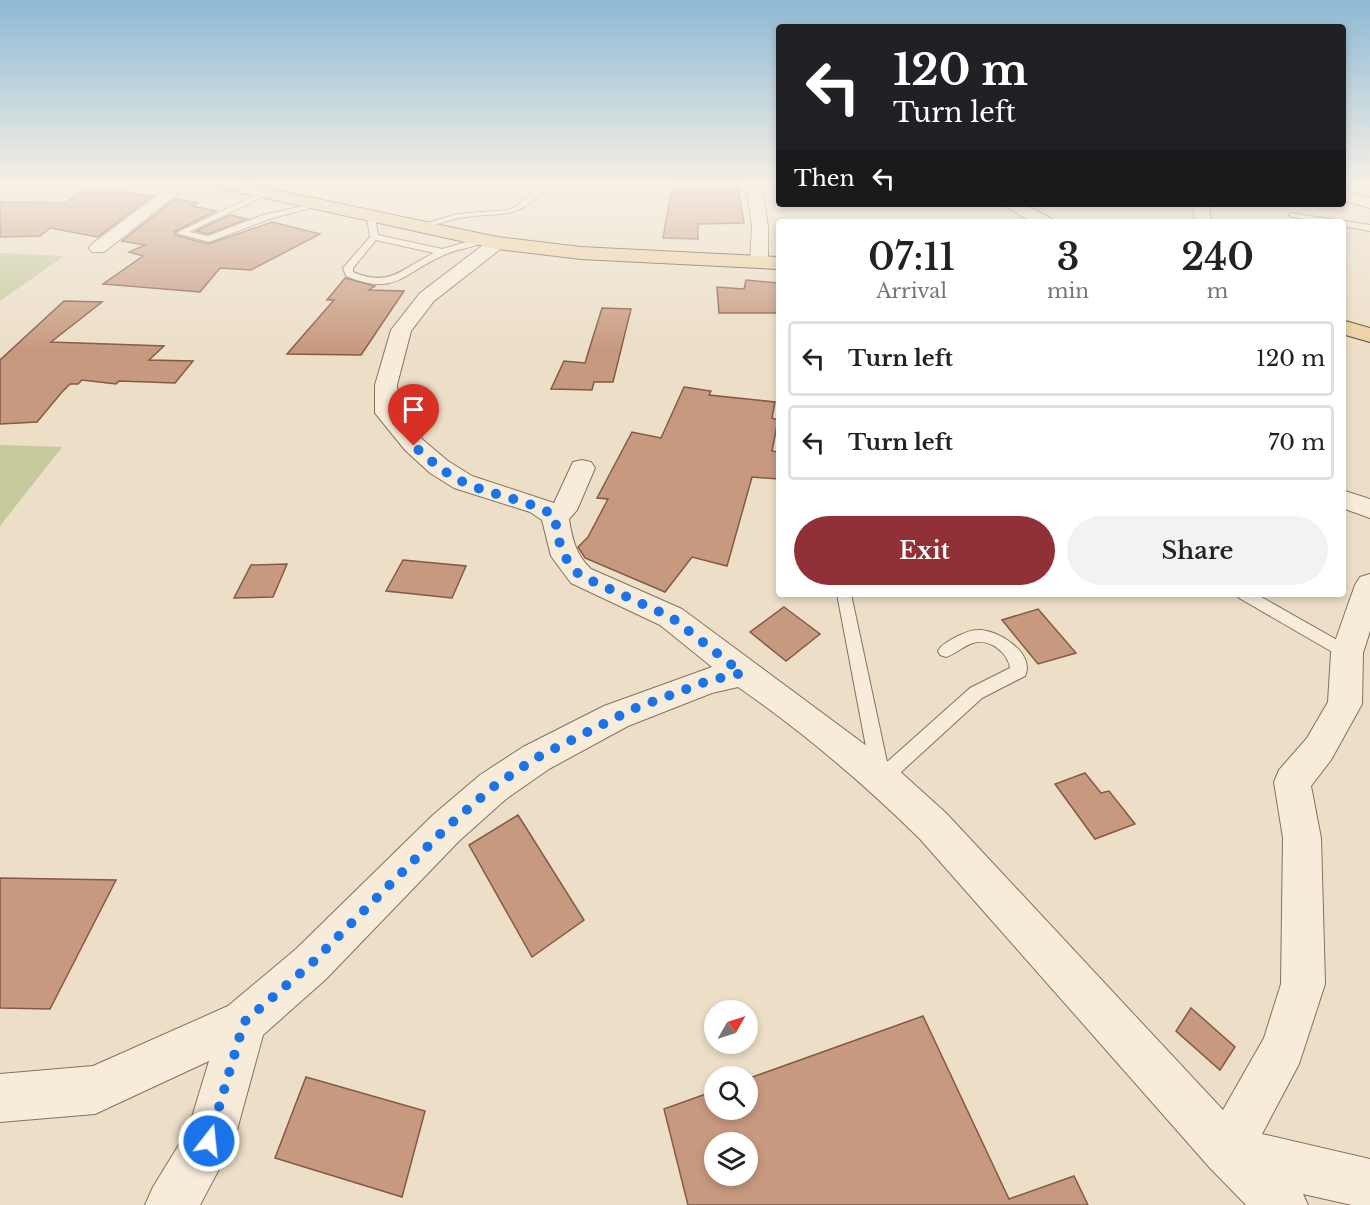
<!DOCTYPE html>
<style>
body{margin:0;font-family:"Libre Baskerville",serif;background:#f2f2f2;color:#222;height:100vh;display:flex;flex-direction:column;font-size:22px;white-space:nowrap}
*{box-sizing:border-box;margin:0}
p{font-size:20px;color:#767676}
.icon{flex:none;width:33px;height:33px;fill:none;stroke:currentColor;stroke-width:2;stroke-linecap:round;stroke-linejoin:round}
.map{position:relative;flex:1;overflow:hidden}
.details{position:absolute;left:776px;top:219px;width:570px;height:378px;display:flex;flex-direction:column;background:#fff;border-radius:6px;box-shadow:0 3px 9px #0003}
.details>*{flex:none}
.banner{position:absolute;left:776px;top:24px;width:570px;height:183px;border-radius:6px;box-shadow:0 3px 9px #0003;background:#202124;color:#fff;overflow:hidden}
.needle{width:39px;rotate:51deg}
.fabs{position:absolute;left:704px;top:1000px;display:grid;gap:12px}
.fabs a{display:grid;place-items:center;width:54px;height:54px;border-radius:50%;background:#fff;box-shadow:0 3px 9px #0003;font-size:30px}
.pin{position:absolute;display:grid;place-items:center;width:51px;height:51px;color:#fff;margin:-62px -26px;border-radius:50% 50% 50% 0;rotate:-45deg;box-shadow:0 0 6px #0007}
.pin .icon{rotate:45deg}
.me{position:absolute;width:66px;margin:-33px;rotate:16deg;stroke-linejoin:round;filter:drop-shadow(0 0 4px #0008)}
.turn{display:flex;align-items:center;gap:21px;height:126px;padding:0 18px;font-size:27px}
.turn .icon{width:78px;height:78px;stroke-width:2.5}
.turn b{display:block;font-size:42px;line-height:51px}
.then{display:flex;align-items:center;height:57px;padding:0 18px;background:#0003;gap:12px;font-size:22px}
.eta{display:flex;justify-content:space-evenly;align-items:center;height:102px;text-align:center}
.eta b{font-size:36px;font-weight:600;line-height:42px}
.action{display:flex;gap:12px;margin-top:auto;padding:12px 18px}
.action a{flex:1;height:69px;border-radius:36px;background:#913137;color:#fff;font-size:24px;font-weight:600;line-height:69px;text-align:center}
.action a+a{background:#f2f2f2;color:#222}
ul{padding:0;list-style:none}
li{display:flex;align-items:center;gap:18px;height:75px;margin:0 12px 9px;padding:0 6px;border:3px solid #e0e0e0;border-radius:6px}
li div{flex:1}
li b{display:block;font-size:22px}
li em{font-style:normal}
.map>svg:first-child{display:block}
.green{fill:#c6c99b}
.building{fill:#c7997f;stroke:#845a45;stroke-width:1.5;fill-rule:evenodd}
.lines{fill:none;stroke-linecap:round;stroke-linejoin:round}
.lane-casing{stroke:#86715d;stroke-width:2}
.street-casing{stroke:#86715d;stroke-width:2}
.secondary-casing{stroke:#685240;stroke-width:2}
.primary-casing{stroke:#543f31;stroke-width:2}
.lane{fill:#f7ecda;fill-rule:evenodd}
.street{fill:#f7ecda;fill-rule:evenodd}
.secondary{fill:#f7ecda;fill-rule:evenodd}
.primary{fill:#ecd0a1;fill-rule:evenodd}
.route{stroke:#1a73e8;stroke-width:10;stroke-dasharray:0 18}
</style>
<div class="map">
<svg width="1370" height="1205" viewBox="0 0 1370 1205">
<rect width="100%" height="100%" fill="#ecdec7"/>
<g class="green">
<path d="M 0,253 L 64,256 L 0,301 Z"/>
<path d="M 0,445 L 62,447 L 0,526 Z"/>
</g>
<g class="building">
<path d="M 673,182 L 737,182 L 744,223 L 698,224 L 698,239 L 663,238 Z"/>
<path d="M 81,192 L 126,192 L 152,196 L 98,237 L 50,228 L 40,236 L 0,237 L 0,202 L 65,203 Z"/>
<path d="M 175,199 L 197,203 L 192,206 L 216,211 L 174,232 L 175,235 L 208,244 L 272,222 L 320,234 L 251,270 L 220,268 L 200,292 L 103,284 L 143,256 L 129,252 L 145,245 L 122,241 Z"/>
<path d="M 230,215 L 247,219 L 208,234 L 196,231 Z"/>
<path d="M 345,278 L 375,286 L 369,290 L 404,291 L 361,355 L 287,354 L 334,300 L 327,300 Z"/>
<path d="M 746,280 L 778,283 L 778,313 L 719,313 L 717,287 L 744,289 Z"/>
<path d="M 64,301 L 102,302 L 51,342 L 164,346 L 149,360 L 193,361 L 175,383 L 119,381 L 116,384 L 82,380 L 78,384 L 70,384 L 62,392 L 37,422 L 0,424 L 0,360 Z"/>
<path d="M 602,308 L 631,309 L 613,382 L 594,382 L 592,390 L 551,389 L 564,361 L 585,363 Z"/>
<path d="M 684,387 L 711,391 L 709,395 L 775,402 L 772,418 L 778,420 L 772,451 L 778,452 L 778,479 L 752,477 L 727,566 L 692,557 L 665,592 L 585,558 L 578,547 L 588,537 L 608,499 L 597,498 L 632,432 L 661,438 Z"/>
<path d="M 403,560 L 466,566 L 452,598 L 386,591 Z"/>
<path d="M 287,564 L 273,597 L 234,598 L 251,565 Z"/>
<path d="M 784,607 L 820,634 L 786,661 L 750,632 Z"/>
<path d="M 1038,609 L 1076,653 L 1038,664 L 1002,620 Z"/>
<path d="M 1085,773 L 1101,793 L 1109,791 L 1135,824 L 1095,839 L 1055,784 Z"/>
<path d="M 518,815 L 584,920 L 532,957 L 469,845 Z"/>
<path d="M 0,878 L 116,880 L 50,1009 L 0,1008 Z"/>
<path d="M 1191,1008 L 1235,1047 L 1220,1070 L 1176,1031 Z"/>
<path d="M 923,1016 L 1009,1199 L 1074,1176 L 1088,1205 L 688,1205 L 664,1109 L 714,1091 L 714,1110 L 747,1110 L 747,1079 ZM 714,1143 L 747,1143 L 747,1176 L 714,1176 Z"/>
<path d="M 306,1077 L 425,1111 L 402,1197 L 275,1158 Z"/>
</g>
<g class="lines">
<defs>
<g id="lane">
<path d="M 544,182 L 552,182 C 514,224 507,210 459,218 C 445,221 431,226 417,230 L 413,227 L 458,214 L 508,210 L 518,205 Z"/>
<path d="M 264,191 L 271,193 L 189,232 L 208,236 L 263,215 L 321,202 L 325,204 L 269,219 L 209,242 L 176,233 Z"/>
<path d="M 1290,213 L 1370,225 L 1370,231 L 1342,226 L 1342,222 L 1323,222 L 1293,217 L 1289,215 Z"/>
<path d="M 371,215 L 375,217 L 378,235 L 442,249 L 484,237 L 488,240 C 478,247 461,248 449,253 C 404,270 399,298 346,276 L 343,268 L 370,237 L 367,217 ZM 376,240 L 434,253 C 402,268 391,288 353,272 L 353,268 Z"/>
<path d="M 837,594 L 851,594 L 887,762 L 970,688 L 1010,668 C 1008,652 989,638 973,643 C 963,646 956,654 946,657 L 940,655 L 938,651 C 941,645 946,643 952,639 C 960,635 969,630 978,630 C 997,629 1036,653 1025,676 L 982,698 L 888,784 L 882,786 L 876,784 L 871,773 Z"/>
<path d="M 1237,594 L 1256,594 L 1353,649 L 1355,653 L 1353,657 L 1347,659 L 1341,657 L 1239,598 Z"/>
</g>
<g id="street">
<path d="M 175,182 L 193,182 L 104,252 L 92,252 L 89,248 L 92,244 Z"/>
<path d="M 749,182 L 765,182 L 763,190 L 768,227 L 768,261 L 765,265 L 753,265 L 750,261 L 752,227 L 747,190 Z"/>
<path d="M 1342,190 L 1370,198 L 1370,208 L 1342,200 Z"/>
<path d="M 1193,204 L 1209,204 L 1211,222 L 1195,222 Z"/>
<path d="M 497,238 L 503,239 L 506,243 L 503,247 L 434,301 L 411,331 L 397,385 L 399,412 L 423,440 L 448,461 L 472,476 L 554,503 L 573,462 L 582,460 L 591,462 L 595,468 L 577,510 L 569,519 C 572,539 576,555 591,569 L 682,609 L 895,767 L 946,813 L 1223,1110 L 1264,1038 L 1281,984 L 1283,838 L 1274,782 L 1279,770 L 1307,738 L 1328,702 L 1331,653 L 1355,585 L 1360,577 L 1370,574 L 1370,631 L 1363,653 L 1362,704 L 1331,760 L 1311,786 L 1321,838 L 1325,984 L 1299,1064 L 1262,1134 L 1370,1159 L 1370,1205 L 1352,1205 L 1303,1194 L 1308,1205 L 1246,1205 L 1210,1168 L 920,839 C 863,783 803,732 738,687 L 712,693 L 628,726 L 549,769 L 506,799 L 459,841 L 326,979 L 263,1035 L 234,1141 L 200,1205 L 145,1205 L 153,1187 L 188,1130 L 209,1061 L 95,1114 L 0,1122 L 0,1074 L 93,1066 L 228,1006 L 296,949 L 433,815 L 480,775 L 523,747 L 604,706 L 712,667 L 660,625 L 571,583 L 551,556 L 542,520 L 530,512 L 454,488 L 430,473 L 405,450 L 375,413 L 375,385 L 391,330 L 420,293 L 491,239 Z"/>
<path d="M 1342,490 L 1370,499 L 1370,518 L 1342,508 Z"/>
</g>
<path id="secondary" d="M 1002,204 L 1024,204 L 1050,218 L 1053,222 L 1031,222 Z"/>
<g id="primary">
<path d="M 207,182 L 238,182 L 497,237 L 581,247 L 778,257 L 778,269 L 581,259 L 497,249 L 215,187 L 209,186 Z"/>
<path d="M 1342,320 L 1370,328 L 1370,342 L 1342,334 Z"/>
</g>
</defs>
<use href="#lane" class="lane-casing"/>
<use href="#street" class="street-casing"/>
<use href="#secondary" class="secondary-casing"/>
<use href="#primary" class="primary-casing"/>
<use href="#lane" class="lane"/>
<use href="#street" class="street"/>
<use href="#secondary" class="secondary"/>
<use href="#primary" class="primary"/>
</g>
<linearGradient id="sky" x2="0" y2="1"><stop stop-color="#8eb9d4"/><stop offset="0.52" stop-color="#f6f0e6"/><stop offset="1" stop-color="#f6f0e6" stop-opacity="0"/></linearGradient>
<rect width="1370" height="351" fill="url(#sky)"/>
<g class="lines">
<path class="route" d="M 209,1141 L 244,1022 L 311,964 L 446,828 L 493,787 L 536,758 L 633,709 L 708,681 L 742,673 L 671,617 L 581,576 C 562,560 557,539 555,516 C 527,499 493,496 463,482 C 444,473 429,459 414,446"/>
</g>
</svg>
<div class="fabs">
<a><svg class="needle" viewBox="-14 -14 28 28"><path d="M0-13l5 13h-10z" fill="#e53935"/><path d="M0 13l5-13h-10z" fill="#767676"/></svg></a>
<a><svg class="icon" aria-label="search" viewBox="0 0 24 24"><circle cx="10" cy="10" r="6"/><path d="M15 15l6 6"/></svg></a>
<a><svg class="icon" aria-label="layers" viewBox="0 0 24 24"><path d="M12 4l9 5-9 5-9-5zM3 14l9 5 9-5"/></svg></a>
</div>
<div class="pin" style="left:414px;top:446px;background:#d93025"><svg class="icon" aria-label="arrive" viewBox="0 0 24 24"><path d="M6 21V4h12l-3 4 3 4H6"/></svg></div>
<svg class="me" style="left:209px;top:1141px" viewBox="-20 -20 40 40"><circle r="17" fill="#1a73e8" stroke="#fff" stroke-width="3"/><path d="M0-11L8 9 0 5-8 9z" fill="#fff"/></svg>
<div class="banner">
<div class="turn"><svg class="icon" aria-label="left" viewBox="0 0 24 24"><path d="M17 20v-9H6M10 6l-5 5 5 5"/></svg><div><b>120 m</b>Turn left</div></div>
<div class="then">Then<svg class="icon" aria-label="left" viewBox="0 0 24 24"><path d="M17 20v-9H6M10 6l-5 5 5 5"/></svg></div>
</div>
<section class="details">
<div class="eta">
<div><b>07:11</b><p>Arrival</p></div>
<div><b>3</b><p>min</p></div>
<div><b>240</b><p>m</p></div>
</div>
<ul>
<li><svg class="icon" aria-label="left" viewBox="0 0 24 24"><path d="M17 20v-9H6M10 6l-5 5 5 5"/></svg><div><b>Turn left</b></div><em>120 m</em></li>
<li><svg class="icon" aria-label="left" viewBox="0 0 24 24"><path d="M17 20v-9H6M10 6l-5 5 5 5"/></svg><div><b>Turn left</b></div><em>70 m</em></li>
</ul>
<div class="action"><a>Exit</a><a>Share</a></div>
</section>
</div>
